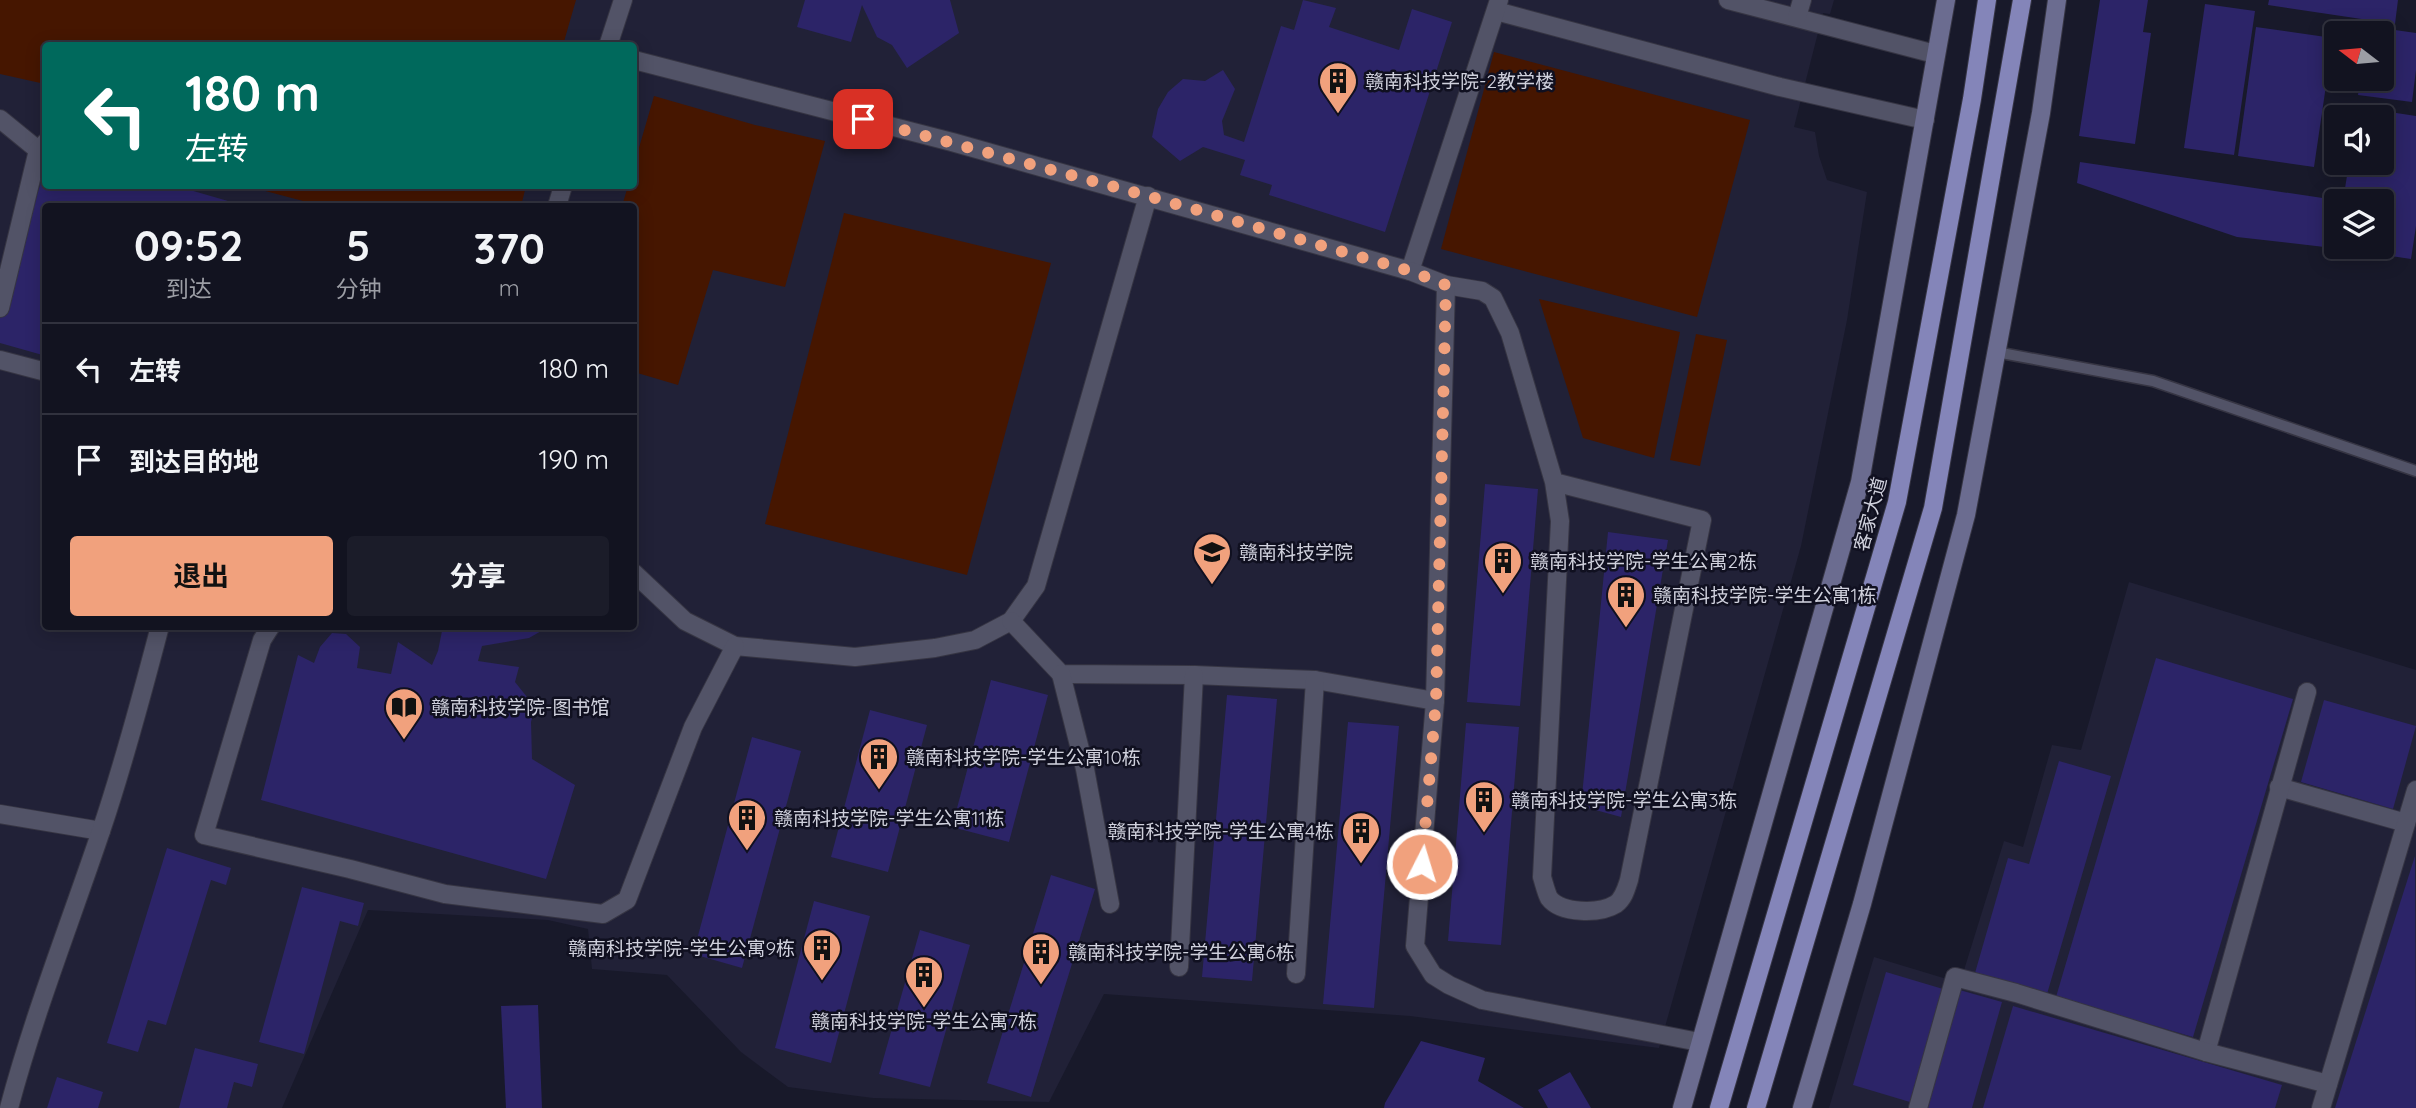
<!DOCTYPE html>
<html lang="zh">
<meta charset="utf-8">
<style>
body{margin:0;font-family:Quicksand,"Noto Sans SC",sans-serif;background:#1b1c29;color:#f1f3f6;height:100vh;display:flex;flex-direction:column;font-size:26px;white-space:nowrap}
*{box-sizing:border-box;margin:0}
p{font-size:23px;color:#9c9ea5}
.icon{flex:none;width:38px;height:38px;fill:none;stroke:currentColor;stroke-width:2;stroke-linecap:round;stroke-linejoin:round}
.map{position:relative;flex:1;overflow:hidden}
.drawer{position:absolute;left:42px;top:203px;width:595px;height:427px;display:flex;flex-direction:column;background:#121320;border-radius:7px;box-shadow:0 4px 18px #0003,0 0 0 2px #31323e}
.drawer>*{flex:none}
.banner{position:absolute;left:42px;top:42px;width:595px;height:147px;border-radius:7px;box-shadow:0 4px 18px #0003,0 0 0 2px #31323e;background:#00695c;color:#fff;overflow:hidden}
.needle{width:46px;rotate:286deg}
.tools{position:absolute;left:2324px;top:21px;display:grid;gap:14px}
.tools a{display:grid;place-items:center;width:70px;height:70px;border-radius:7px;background:#121320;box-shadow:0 4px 18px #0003,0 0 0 2px #31323e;font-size:35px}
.pin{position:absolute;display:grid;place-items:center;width:60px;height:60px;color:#fff;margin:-30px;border-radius:14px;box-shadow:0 4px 10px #0006}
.me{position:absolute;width:77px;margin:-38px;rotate:5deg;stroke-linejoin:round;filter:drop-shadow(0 0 5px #0008)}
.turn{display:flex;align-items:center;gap:24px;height:147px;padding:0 28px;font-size:32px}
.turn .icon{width:91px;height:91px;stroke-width:2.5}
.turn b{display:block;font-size:49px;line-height:60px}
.eta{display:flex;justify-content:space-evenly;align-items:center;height:119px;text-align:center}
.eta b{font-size:42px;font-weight:700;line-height:49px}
.button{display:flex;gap:14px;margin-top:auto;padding:14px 28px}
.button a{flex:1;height:80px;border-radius:7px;background:#f1a17d;color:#111;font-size:28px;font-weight:700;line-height:80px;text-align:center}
.button a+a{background:#1b1c29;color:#f1f3f6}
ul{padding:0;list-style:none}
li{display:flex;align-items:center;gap:21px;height:91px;padding:0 28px;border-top:2px solid #31323e}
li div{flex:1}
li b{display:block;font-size:26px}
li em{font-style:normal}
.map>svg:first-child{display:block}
.built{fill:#212137;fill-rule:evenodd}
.green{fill:#461600}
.building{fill:#2c2468}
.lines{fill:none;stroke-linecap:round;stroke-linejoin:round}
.lane-casing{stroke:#363543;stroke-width:13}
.street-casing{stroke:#363543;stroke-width:20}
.secondary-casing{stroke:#363543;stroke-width:20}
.primary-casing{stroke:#363543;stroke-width:20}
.lane{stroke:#525367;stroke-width:10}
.street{stroke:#525367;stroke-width:18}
.secondary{stroke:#6b6c90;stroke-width:18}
.primary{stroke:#8485b9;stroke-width:18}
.route{stroke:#f1a17d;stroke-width:12;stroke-dasharray:0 21.6}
.labels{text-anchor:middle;stroke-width:5;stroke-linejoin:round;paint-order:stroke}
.poi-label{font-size:19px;fill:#d0d1dd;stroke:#101020;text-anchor:start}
.street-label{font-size:19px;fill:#d0d1dd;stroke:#101020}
</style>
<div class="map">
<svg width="2416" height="1108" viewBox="0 0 2416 1108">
<rect width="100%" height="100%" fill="#18192a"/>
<g class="built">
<path d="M 0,0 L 1834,0 L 1830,14 L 1823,13 L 1794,127 L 1815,132 L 1819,156 L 1827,180 L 1867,192 L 1847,320 L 1801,546 L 1659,1048 L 1410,1016 L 1104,994 L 1049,1102 L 873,1098 L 788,1087 L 741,1052 L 667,975 L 592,969 L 588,929 L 548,920 L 368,910 L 282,1108 L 0,1108 ZM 46,46 L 634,46 L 634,186 L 46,186 ZM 46,206 L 634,206 L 634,626 L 46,626 Z"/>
<path d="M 2129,582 L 2416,670 L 2416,1108 L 1829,1108 L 1874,957 L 1960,983 L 2004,841 L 2023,847 L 2052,745 L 2081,750 Z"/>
</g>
<g class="green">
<path d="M 0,0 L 576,0 L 563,45 L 46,46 L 45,84 L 0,74 Z"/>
<path d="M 1494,52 L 1750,120 L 1697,317 L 1441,249 Z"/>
<path d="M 654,96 L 755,125 L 825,141 L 785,287 L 713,270 L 678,385 L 634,372 L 634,206 L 622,206 L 628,186 L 634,186 L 634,165 Z"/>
<path d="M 246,186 L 526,186 L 521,206 L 374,206 L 361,203 L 359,206 L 322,206 Z"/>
<path d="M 844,213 L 1051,263 L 967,575 L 765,524 Z"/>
<path d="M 1539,299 L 1680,332 L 1654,458 L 1583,438 Z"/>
<path d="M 1696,334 L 1727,340 L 1700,466 L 1670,460 Z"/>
</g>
<g class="building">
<path d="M 805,0 L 950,0 L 959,33 L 907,68 L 892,45 L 877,37 L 862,5 L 851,42 L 797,27 Z"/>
<path d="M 1303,0 L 1336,8 L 1329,27 L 1399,50 L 1412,9 L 1452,22 L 1385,232 L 1269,195 L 1272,185 L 1240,175 L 1245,160 L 1203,147 L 1180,161 L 1152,137 L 1158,109 L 1168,92 L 1183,79 L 1205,81 L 1223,70 L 1235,89 L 1222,121 L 1224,135 L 1244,142 L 1281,26 L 1294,30 Z"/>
<path d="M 2100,0 L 2148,0 L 2143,32 L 2151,33 L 2135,144 L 2079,136 Z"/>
<path d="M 2269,0 L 2398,0 L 2395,24 L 2268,5 Z"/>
<path d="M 2205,4 L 2255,11 L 2234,155 L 2184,148 Z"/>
<path d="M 2367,26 L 2416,33 L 2416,70 L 2412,102 L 2358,95 L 2360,79 L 2382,79 L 2382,33 L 2366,33 Z"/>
<path d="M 2256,27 L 2333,38 L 2314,167 L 2238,156 Z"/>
<path d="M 2357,107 L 2416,116 L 2416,226 L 2411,259 L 2338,248 L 2382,247 L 2382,201 L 2343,201 L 2349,163 L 2382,163 L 2382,117 L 2355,117 Z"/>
<path d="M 2080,162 L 2336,200 L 2333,248 L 2237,237 L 2077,183 Z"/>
<path d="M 45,169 L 46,186 L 176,186 L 228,201 L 226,206 L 46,206 L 46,356 L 0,343 L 0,316 Z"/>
<path d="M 1485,484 L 1538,489 L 1520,706 L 1467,702 Z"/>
<path d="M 1608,532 L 1668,540 L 1621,817 L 1581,806 Z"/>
<path d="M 431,626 L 550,626 L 529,638 L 482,646 L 478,661 L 519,667 L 515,682 L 535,707 L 531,722 L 532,759 L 575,785 L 546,879 L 261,800 L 298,655 L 314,663 L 320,647 L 332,633 L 346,634 L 360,647 L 357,668 L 391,674 L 398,642 L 432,665 L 438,651 L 442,631 Z"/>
<path d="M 2156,658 L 2293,699 L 2193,1037 L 2056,997 Z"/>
<path d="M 991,680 L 1048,695 L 1009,842 L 952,827 Z"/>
<path d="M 1227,695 L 1277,699 L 1252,981 L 1202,977 Z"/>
<path d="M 2324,700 L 2416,726 L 2393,809 L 2301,782 Z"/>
<path d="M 870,710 L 927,725 L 888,872 L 831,857 Z"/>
<path d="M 1348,722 L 1399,726 L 1374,1008 L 1323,1004 Z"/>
<path d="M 1466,723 L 1519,727 L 1501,945 L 1448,941 Z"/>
<path d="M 752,737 L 801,751 L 742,968 L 693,954 Z"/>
<path d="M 2059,761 L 2111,776 L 2047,994 L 1975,973 L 2008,858 L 2029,864 Z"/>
<path d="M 167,848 L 231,868 L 226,885 L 211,880 L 166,1025 L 148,1020 L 138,1052 L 107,1043 Z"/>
<path d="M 2415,856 L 2416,1108 L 2335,1108 Z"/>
<path d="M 1051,875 L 1095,889 L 1031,1097 L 987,1083 Z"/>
<path d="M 302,887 L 364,903 L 358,926 L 340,921 L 304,1054 L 259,1042 Z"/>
<path d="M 814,901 L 870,916 L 831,1063 L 775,1048 Z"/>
<path d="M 920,930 L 970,945 L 930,1087 L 879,1074 Z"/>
<path d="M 1886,972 L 1943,989 L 1910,1102 L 1853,1085 Z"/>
<path d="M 1956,989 L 2002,1002 L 1972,1108 L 1922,1108 Z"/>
<path d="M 538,1005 L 542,1108 L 506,1108 L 501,1006 Z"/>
<path d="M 2013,1006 L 2282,1085 L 2275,1108 L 1983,1108 Z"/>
<path d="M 1421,1041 L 1485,1058 L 1478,1081 L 1524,1108 L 1384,1108 L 1385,1103 Z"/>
<path d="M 195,1048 L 258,1064 L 252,1087 L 234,1082 L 227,1108 L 179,1108 Z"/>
<path d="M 1570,1072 L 1591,1108 L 1548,1108 L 1538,1090 Z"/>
<path d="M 57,1077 L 103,1092 L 98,1108 L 47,1108 Z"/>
</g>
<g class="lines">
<defs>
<path id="lane" d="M 1996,352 L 2153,381 L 2416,471"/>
<g id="street">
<path d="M 1728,0 L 1935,54"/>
<path d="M 1496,11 L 1780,87 L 1925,120"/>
<path d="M 1797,17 L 1802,0"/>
<path d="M 608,46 L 623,0"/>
<path d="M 634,60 L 952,142 L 1410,271 L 1499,0"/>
<path d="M 0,119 L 38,150"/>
<path d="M 557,206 L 563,186"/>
<path d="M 1410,271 L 1446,285 L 1482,291 L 1493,298 L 1510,333 L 1554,482 L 1702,520 L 1629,880 C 1626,889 1624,898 1616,904 C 1600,914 1561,914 1549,898 C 1546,892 1544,883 1542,877 L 1560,521 L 1554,482"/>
<path d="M 1446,285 L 1435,701 L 1415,946 L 1433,975 L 1449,985 L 1482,1000 L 1699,1042"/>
<path d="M 0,308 L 38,150 L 46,142"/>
<path d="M 0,360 L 46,372"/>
<path d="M 634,573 L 685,621 L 735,646 L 855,657 L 935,648 L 975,640 L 1011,621 L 1036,586 L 1148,196"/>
<path d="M 1011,621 L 1061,674 L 1194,675 L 1315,680 L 1435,701"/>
<path d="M 271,626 L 262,640 L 204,835 L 350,869 L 445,894 L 603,914 L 627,900 L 693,727 L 735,646"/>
<path d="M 1061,674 L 1085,769 L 1110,904"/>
<path d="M 2279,787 L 2406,823"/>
<path d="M 0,814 L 101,831"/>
<path d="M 1179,967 L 1194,675"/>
<path d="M 1296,974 L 1315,680"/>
<path d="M 2206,1052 L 2307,692"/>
<path d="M 9,1108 C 34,1014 70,923 101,831 C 124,763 142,695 160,626"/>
<path d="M 1918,1108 L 1955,977 L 2016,993 L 2206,1052 L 2328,1084"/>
<path d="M 2321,1108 L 2416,790"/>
</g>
<g id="secondary">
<path d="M 1682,1108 L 1860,482 L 1946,0"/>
<path d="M 1802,1108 L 1862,904 L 1966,515 L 2041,113 L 2057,0"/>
</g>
<g id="primary">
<path d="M 1719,1108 L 1897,502 L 1972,99 L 1987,0"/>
<path d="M 1756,1108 L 1933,508 L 2022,0"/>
</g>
</defs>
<use href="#lane" class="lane-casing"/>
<use href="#street" class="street-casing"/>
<use href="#secondary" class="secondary-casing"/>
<use href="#primary" class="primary-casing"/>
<use href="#lane" class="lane"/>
<use href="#street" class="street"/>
<use href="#secondary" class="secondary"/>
<use href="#primary" class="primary"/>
</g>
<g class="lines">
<path class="route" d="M 863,119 L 1148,196 L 1410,271 L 1446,285 L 1436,701 L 1422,864"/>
</g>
<defs>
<symbol id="building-pin" viewBox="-11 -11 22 30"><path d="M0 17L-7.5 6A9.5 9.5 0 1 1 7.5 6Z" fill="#f1a17d" stroke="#101020"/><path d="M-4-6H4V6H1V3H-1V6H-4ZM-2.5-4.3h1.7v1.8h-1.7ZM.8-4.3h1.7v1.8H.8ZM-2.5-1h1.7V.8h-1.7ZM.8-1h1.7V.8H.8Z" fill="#111"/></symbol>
<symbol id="university-pin" viewBox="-11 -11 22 30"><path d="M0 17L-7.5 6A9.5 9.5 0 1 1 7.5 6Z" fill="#f1a17d" stroke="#101020"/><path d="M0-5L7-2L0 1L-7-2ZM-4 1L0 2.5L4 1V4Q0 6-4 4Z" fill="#111"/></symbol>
<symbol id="library-pin" viewBox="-11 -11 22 30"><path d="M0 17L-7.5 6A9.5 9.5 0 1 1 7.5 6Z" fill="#f1a17d" stroke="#101020"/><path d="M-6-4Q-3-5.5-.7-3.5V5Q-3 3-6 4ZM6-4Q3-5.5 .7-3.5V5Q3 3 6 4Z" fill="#111"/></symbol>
</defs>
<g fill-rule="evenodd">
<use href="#building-pin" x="1316" y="59" width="44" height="60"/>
<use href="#university-pin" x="1190" y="530" width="44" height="60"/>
<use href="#building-pin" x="1481" y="539" width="44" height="60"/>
<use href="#building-pin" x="1604" y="573" width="44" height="60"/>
<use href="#library-pin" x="382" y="685" width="44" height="60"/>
<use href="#building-pin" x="857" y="735" width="44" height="60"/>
<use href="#building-pin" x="1462" y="778" width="44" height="60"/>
<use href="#building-pin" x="725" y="796" width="44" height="60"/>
<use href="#building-pin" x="1339" y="809" width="44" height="60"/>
<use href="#building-pin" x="800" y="926" width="44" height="60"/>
<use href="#building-pin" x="1019" y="930" width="44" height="60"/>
<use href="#building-pin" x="902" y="953" width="44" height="60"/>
</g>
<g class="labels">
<g class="poi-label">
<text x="1365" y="88">赣南科技学院-2教学楼</text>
<text x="1239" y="559">赣南科技学院</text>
<text x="1530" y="568">赣南科技学院-学生公寓2栋</text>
<text x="1653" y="602">赣南科技学院-学生公寓1栋</text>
<text x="431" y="714">赣南科技学院-图书馆</text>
<text x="906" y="764">赣南科技学院-学生公寓10栋</text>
<text x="1511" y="807">赣南科技学院-学生公寓3栋</text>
<text x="774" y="825">赣南科技学院-学生公寓11栋</text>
<text x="1334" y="838" text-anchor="end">赣南科技学院-学生公寓4栋</text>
<text x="795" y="955" text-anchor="end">赣南科技学院-学生公寓9栋</text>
<text x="1068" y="959">赣南科技学院-学生公寓6栋</text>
<text x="924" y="1028" text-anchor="middle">赣南科技学院-学生公寓7栋</text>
</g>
<g class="street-label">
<text transform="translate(1870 514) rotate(-75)" y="7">客家大道</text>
</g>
</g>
</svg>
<div class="tools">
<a><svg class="needle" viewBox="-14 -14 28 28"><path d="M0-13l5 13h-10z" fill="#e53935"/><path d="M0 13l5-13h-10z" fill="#9c9ea5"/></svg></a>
<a><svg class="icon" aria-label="sound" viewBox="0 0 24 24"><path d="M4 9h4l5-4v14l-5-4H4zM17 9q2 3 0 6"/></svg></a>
<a><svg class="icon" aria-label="layers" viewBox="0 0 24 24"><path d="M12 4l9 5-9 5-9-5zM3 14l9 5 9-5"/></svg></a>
</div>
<div class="pin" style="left:863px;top:119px;background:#d93025"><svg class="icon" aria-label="arrive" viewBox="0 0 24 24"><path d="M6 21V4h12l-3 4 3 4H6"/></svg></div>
<svg class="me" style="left:1422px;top:864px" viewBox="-20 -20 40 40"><circle r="17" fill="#f1a17d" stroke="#fff" stroke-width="3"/><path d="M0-11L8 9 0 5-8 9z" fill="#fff"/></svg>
<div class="banner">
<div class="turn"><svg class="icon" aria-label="left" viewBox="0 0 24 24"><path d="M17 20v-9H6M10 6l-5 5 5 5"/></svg><div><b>180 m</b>左转</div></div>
</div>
<section class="drawer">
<div class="eta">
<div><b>09:52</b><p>到达</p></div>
<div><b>5</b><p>分钟</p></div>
<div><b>370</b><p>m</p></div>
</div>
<ul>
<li><svg class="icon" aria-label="left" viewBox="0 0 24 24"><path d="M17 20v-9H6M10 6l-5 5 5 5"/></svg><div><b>左转</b></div><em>180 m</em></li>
<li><svg class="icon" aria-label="arrive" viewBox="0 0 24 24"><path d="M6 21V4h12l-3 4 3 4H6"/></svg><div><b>到达目的地</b></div><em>190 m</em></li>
</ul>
<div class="button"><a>退出</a><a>分享</a></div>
</section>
</div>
